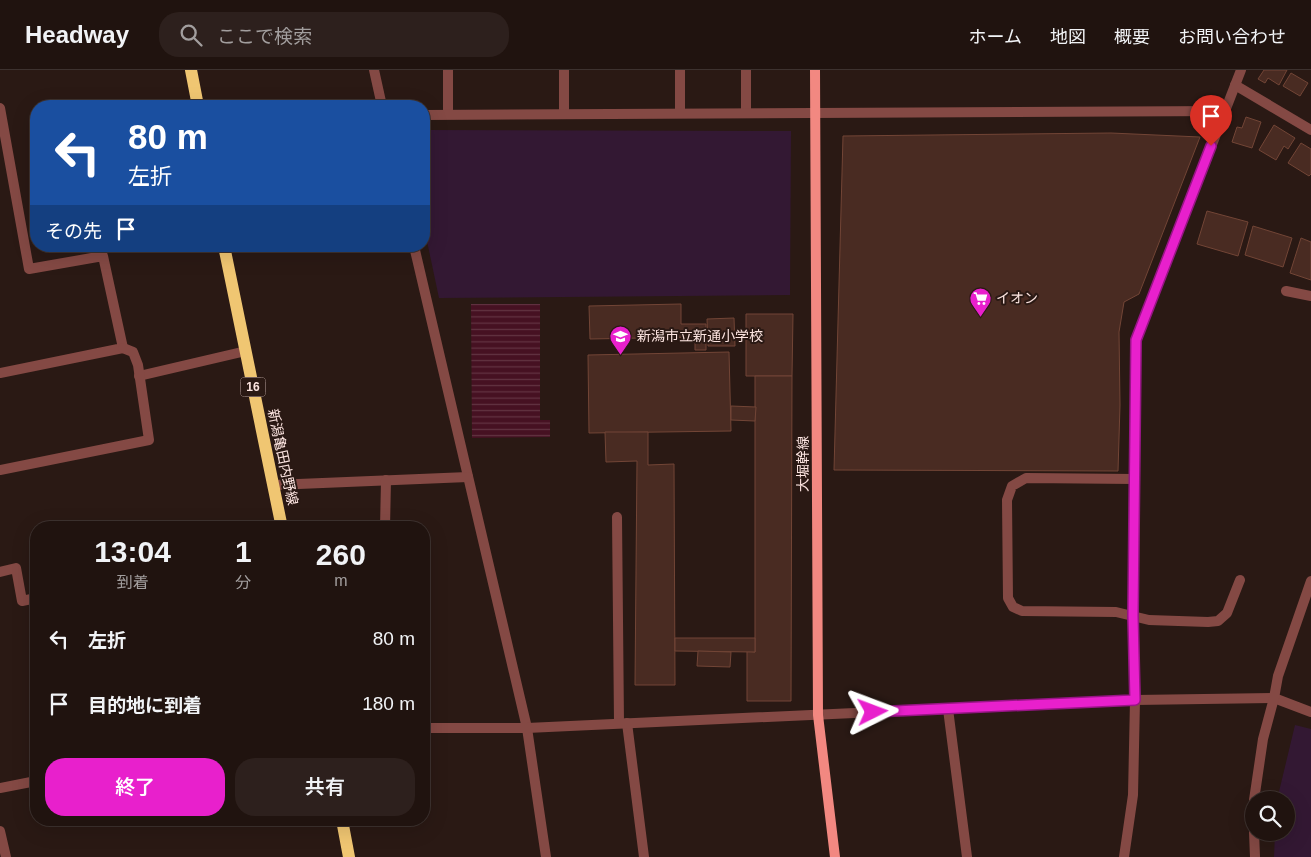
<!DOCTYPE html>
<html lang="ja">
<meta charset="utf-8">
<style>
body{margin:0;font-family:Arial,"Noto Sans JP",sans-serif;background:#2d201d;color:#f1f3f6;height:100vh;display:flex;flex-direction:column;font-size:19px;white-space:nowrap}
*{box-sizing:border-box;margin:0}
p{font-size:16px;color:#a29e9e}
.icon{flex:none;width:28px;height:28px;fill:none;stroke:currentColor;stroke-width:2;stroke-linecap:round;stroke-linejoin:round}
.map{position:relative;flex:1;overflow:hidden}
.details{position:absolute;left:30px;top:451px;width:400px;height:305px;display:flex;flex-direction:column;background:#20130f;border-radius:20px;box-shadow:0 5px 20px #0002,0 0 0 1px #3d322f}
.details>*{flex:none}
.banner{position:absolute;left:30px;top:30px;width:400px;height:152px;border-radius:20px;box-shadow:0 5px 20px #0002,0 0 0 1px #3d322f;background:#1a4fa0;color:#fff;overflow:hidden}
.controls{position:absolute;left:1245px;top:721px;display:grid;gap:10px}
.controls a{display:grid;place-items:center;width:50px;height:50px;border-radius:50%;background:#20130f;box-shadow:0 5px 20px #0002,0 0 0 1px #3d322f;font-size:25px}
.pin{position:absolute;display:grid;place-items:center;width:42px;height:42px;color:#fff;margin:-51px -21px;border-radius:50% 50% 50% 0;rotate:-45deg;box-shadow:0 0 5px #0007}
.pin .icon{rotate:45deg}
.me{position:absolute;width:55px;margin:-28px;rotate:87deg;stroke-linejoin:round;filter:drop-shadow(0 0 4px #0008)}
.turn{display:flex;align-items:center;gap:18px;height:105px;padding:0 15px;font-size:22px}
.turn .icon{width:65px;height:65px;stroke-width:2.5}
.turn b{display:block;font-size:35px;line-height:42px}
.then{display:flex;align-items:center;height:48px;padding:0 15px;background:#0003;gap:10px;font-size:19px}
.eta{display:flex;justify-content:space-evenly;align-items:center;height:85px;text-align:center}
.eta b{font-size:30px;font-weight:600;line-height:35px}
.button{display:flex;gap:10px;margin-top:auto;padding:10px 15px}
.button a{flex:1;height:58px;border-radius:20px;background:#e820cc;color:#fff;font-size:20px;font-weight:600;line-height:58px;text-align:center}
.button a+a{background:#2d201d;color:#f1f3f6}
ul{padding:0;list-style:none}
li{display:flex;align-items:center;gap:15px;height:65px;padding:0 15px}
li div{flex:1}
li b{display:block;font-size:19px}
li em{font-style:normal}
header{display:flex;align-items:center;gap:30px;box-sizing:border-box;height:70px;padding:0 25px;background:#20130f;border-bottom:1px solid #3d322f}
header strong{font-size:24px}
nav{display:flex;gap:28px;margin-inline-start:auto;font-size:18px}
.search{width:350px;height:45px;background:#2d201d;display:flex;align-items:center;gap:12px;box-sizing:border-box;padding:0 18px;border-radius:20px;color:#a29e9e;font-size:19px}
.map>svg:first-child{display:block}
.green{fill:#331833}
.water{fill:url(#water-rules)}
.building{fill:#492b22;stroke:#724536}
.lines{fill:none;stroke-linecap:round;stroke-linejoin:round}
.street{stroke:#844944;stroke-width:10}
.secondary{stroke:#f28881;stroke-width:10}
.primary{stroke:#f0c672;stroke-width:12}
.route-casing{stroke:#971585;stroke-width:12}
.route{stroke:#e820cc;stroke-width:9}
.labels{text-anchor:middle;stroke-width:4;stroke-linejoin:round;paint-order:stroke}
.shield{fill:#2a1914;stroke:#bda7a3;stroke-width:1}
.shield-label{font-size:12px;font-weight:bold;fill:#fce4e0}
.poi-label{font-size:14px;fill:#fce4e0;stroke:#2a1914;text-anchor:start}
.street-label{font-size:14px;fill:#fce4e0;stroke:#2a1914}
</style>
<header>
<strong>Headway</strong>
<div class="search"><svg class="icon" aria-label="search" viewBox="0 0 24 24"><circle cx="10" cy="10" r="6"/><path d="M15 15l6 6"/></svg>ここで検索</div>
<nav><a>ホーム</a><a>地図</a><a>概要</a><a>お問い合わせ</a></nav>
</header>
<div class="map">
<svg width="1311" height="787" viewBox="0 0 1311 787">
<defs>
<pattern id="water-rules" width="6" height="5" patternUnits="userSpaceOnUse" patternTransform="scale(1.25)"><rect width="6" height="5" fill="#461122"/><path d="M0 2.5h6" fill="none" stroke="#623442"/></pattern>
</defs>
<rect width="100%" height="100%" fill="#2a1914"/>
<g class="green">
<path d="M 424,60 L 791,61 L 790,225 L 439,228 L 424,157 Z"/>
<path d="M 1295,655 L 1311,659 L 1311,787 L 1274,787 L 1275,763 L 1286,762 L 1286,730 L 1277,730 Z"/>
</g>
<path class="water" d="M 471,234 L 540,234 L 540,350 L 550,350 L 550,367 L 472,368 Z"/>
<g class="building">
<path d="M 1264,0 L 1287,0 L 1279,15 L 1268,8 L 1265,13 L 1258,9 Z"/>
<path d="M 1291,3 L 1308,13 L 1300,26 L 1283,16 Z"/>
<path d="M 1246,47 L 1261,52 L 1252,78 L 1232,72 L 1237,57 L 1242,58 Z"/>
<path d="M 1274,55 L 1295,68 L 1288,79 L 1284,76 L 1276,90 L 1259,80 Z"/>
<path d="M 1111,63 L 1200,67 L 1139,224 L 1124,232 L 1119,262 L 1120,335 L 1118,401 L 834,400 L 843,66 Z"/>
<path d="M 1301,73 L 1311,79 L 1311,104 L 1309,106 L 1288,93 Z"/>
<path d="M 1207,141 L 1248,152 L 1238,186 L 1197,174 Z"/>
<path d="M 1253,156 L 1292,168 L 1283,197 L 1245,185 Z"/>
<path d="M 1301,168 L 1311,172 L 1311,210 L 1290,203 Z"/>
<path d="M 681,234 L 681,254 L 706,254 L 706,280 L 695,280 L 695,267 L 590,269 L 589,236 Z"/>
<path d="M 746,244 L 793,244 L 792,306 L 746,306 Z"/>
<path d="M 734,248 L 735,276 L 708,276 L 707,249 Z"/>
<path d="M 729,282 L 731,361 L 589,363 L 588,285 Z"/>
<path d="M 755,306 L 792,306 L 791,631 L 747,631 L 747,581 L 755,582 Z"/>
<path d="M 731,336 L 756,337 L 755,351 L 731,350 Z"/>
<path d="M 605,362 L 648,362 L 648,395 L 674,394 L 675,615 L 635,615 L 637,391 L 606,392 Z"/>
<path d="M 675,568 L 755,568 L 755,582 L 675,581 Z"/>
<path d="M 698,581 L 731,582 L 730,597 L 697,596 Z"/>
</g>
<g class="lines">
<g class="street">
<path d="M 374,0 L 382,36"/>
<path d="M 448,0 L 448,44"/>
<path d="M 564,0 L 564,44"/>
<path d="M 746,0 L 746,43"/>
<path d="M 1235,15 L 1311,60"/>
<path d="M 0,38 L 29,199 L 103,186 L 123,278 L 0,303"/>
<path d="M 680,43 L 680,0"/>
<path d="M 424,45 L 1225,41"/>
<path d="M 414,176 L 527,658 L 546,787"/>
<path d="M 1286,221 L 1311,226"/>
<path d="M 139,306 L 246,281"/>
<path d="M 0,400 L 149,370 L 138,295 L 133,282 L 123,278"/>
<path d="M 1135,409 L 1026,408 L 1012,416 L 1007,430 L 1008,528 L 1013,537 L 1022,541 L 1116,542 L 1149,550 L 1208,552 L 1218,551 L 1227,543 L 1240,510"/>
<path d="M 274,415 L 468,407"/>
<path d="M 617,447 L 619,653"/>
<path d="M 385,458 L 386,410"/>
<path d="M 0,502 L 16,498 L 22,531 L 36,528"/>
<path d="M 948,639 L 967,787"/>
<path d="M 627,653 L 644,787"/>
<path d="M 424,658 L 527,658 L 1135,630 L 1274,628 L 1311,642"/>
<path d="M 0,718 L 36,711"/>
<path d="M 1254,730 L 1263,669 L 1274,628 L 1278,606 L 1311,511"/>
<path d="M 0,761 L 6,787"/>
<path d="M 1254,762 L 1255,787"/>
<path d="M 1124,787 L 1133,725 L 1135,630 L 1133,546 L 1136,270 L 1241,0"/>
</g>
<path class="secondary" d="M 815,0 L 818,645 L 835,787"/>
<g class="primary">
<path d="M 191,0 L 198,36"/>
<path d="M 224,176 L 282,458"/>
<path d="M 342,750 L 349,787"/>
</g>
</g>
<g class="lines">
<defs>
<path id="route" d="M 873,642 L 1135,630 L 1133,546 L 1136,270 L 1211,76"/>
</defs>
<use href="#route" class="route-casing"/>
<use href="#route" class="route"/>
</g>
<defs>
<symbol id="supermarket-pin" viewBox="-11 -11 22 30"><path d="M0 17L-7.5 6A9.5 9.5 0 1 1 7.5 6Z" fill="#e820cc" stroke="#2a1914"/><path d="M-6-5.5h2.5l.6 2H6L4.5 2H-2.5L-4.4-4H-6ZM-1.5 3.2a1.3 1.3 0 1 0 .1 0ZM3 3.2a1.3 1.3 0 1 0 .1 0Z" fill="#fff"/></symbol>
<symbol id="school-pin" viewBox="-11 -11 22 30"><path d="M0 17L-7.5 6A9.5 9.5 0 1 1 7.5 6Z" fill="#e820cc" stroke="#2a1914"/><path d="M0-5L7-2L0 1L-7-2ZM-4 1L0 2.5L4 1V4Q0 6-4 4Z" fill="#fff"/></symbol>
</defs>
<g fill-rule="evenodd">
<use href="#supermarket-pin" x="968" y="216" width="25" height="34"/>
<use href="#school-pin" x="608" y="254" width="25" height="34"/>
</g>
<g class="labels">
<rect class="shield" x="240.5" y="307.5" width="25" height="19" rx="4"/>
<g class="shield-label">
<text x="253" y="321">16</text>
</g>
<g class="poi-label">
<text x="996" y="233">イオン</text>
<text x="637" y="271">新潟市立新通小学校</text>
</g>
<g class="street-label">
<text transform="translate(283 387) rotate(78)" y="5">新潟亀田内野線</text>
<text transform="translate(803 394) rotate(-90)" y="5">大堀幹線</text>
</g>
</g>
</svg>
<div class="controls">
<a><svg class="icon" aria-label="search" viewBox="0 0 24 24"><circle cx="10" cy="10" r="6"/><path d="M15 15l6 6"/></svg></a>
</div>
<div class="pin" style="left:1211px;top:76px;background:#d93025"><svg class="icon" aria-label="arrive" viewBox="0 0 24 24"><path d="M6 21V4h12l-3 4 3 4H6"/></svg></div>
<svg class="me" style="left:873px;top:642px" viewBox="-20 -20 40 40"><path d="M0-17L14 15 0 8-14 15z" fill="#e820cc" stroke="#fff" stroke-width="4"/></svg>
<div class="banner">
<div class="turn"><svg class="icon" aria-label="left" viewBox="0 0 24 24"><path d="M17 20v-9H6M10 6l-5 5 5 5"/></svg><div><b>80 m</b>左折</div></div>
<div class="then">その先<svg class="icon" aria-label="arrive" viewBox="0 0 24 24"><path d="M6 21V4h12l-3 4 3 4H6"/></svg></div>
</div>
<section class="details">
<div class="eta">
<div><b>13:04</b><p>到着</p></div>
<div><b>1</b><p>分</p></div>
<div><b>260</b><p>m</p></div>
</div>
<ul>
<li><svg class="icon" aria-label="left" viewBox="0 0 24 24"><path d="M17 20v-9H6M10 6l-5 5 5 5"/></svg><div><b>左折</b></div><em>80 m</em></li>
<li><svg class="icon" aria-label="arrive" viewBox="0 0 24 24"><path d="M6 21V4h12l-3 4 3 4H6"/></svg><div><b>目的地に到着</b></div><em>180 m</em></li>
</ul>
<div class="button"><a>終了</a><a>共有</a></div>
</section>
</div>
